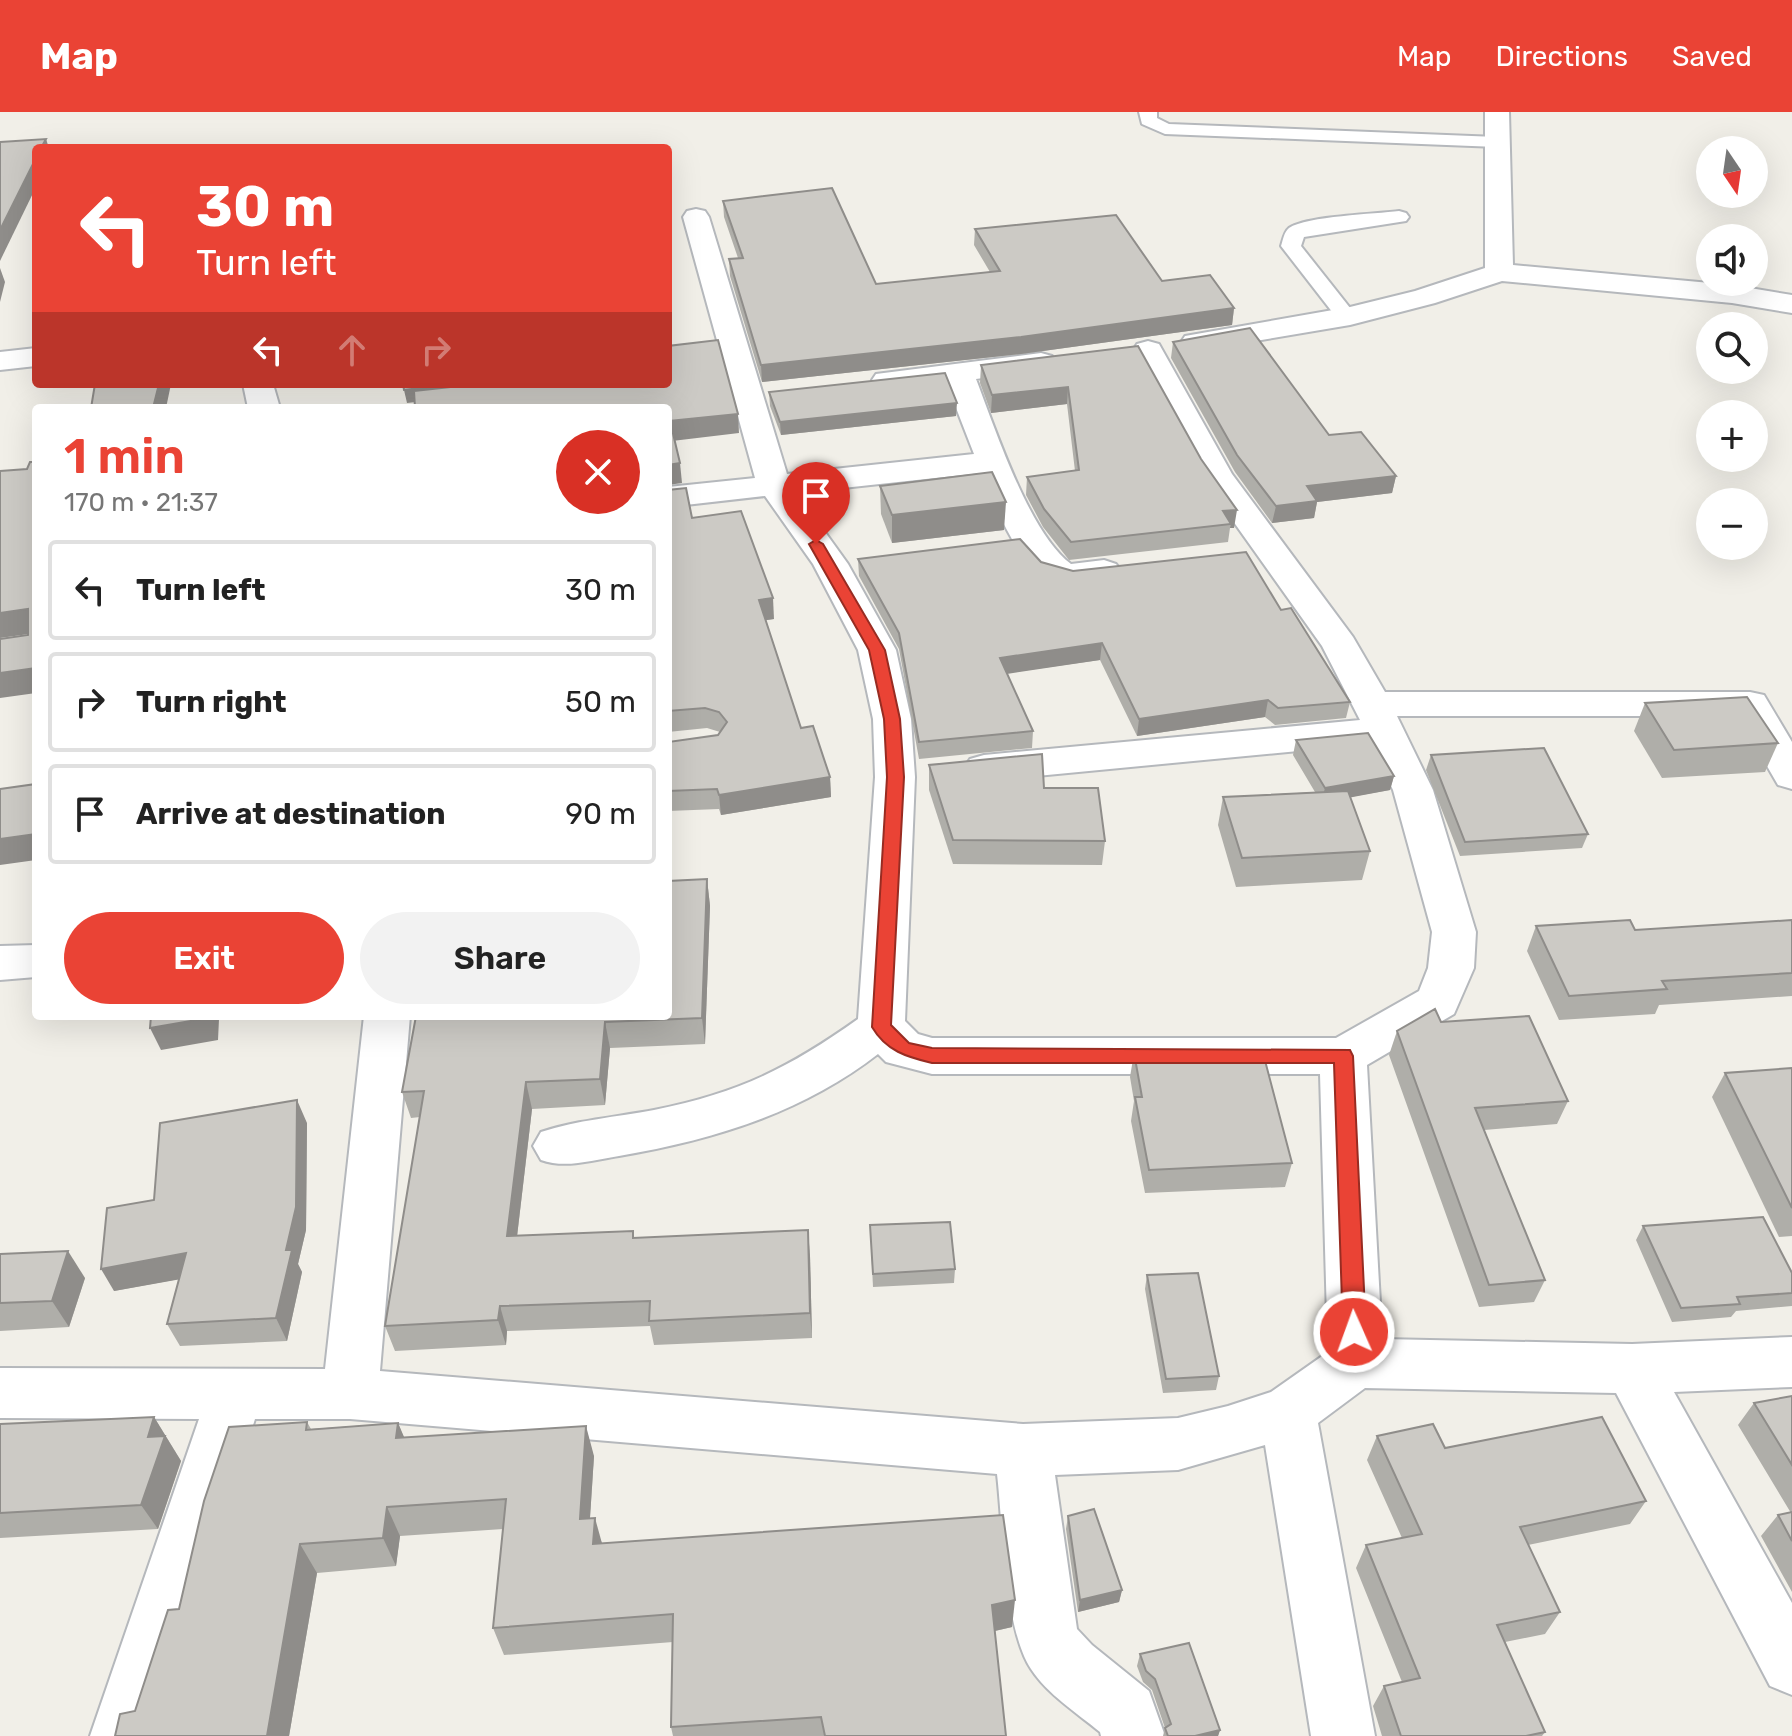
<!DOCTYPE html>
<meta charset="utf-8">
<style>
body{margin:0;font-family:Rubik,sans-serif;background:#f2f2f2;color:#222;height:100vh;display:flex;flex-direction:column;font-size:30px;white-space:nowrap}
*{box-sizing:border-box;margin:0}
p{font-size:26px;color:#767676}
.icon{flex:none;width:44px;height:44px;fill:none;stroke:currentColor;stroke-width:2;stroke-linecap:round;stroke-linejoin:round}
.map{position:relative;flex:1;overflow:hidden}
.side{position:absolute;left:32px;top:292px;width:640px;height:616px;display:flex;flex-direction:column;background:#fff;border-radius:8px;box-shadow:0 8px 32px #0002}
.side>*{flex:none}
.guide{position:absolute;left:32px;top:32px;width:640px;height:244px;border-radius:8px;box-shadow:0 8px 32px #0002;background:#ea4335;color:#fff;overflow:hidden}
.needle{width:52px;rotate:167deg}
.buttons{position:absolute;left:1696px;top:24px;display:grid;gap:16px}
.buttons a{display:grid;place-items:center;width:72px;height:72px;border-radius:50%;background:#fff;box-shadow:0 8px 32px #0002;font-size:40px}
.pin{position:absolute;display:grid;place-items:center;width:68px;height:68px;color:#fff;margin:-82px -34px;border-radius:50% 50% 50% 0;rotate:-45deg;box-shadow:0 0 8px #0007}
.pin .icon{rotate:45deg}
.me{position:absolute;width:88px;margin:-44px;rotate:358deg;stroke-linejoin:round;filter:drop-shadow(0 0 6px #0008)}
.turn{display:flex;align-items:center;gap:28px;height:168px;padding:0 32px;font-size:36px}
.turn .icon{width:104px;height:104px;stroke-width:2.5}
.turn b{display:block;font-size:56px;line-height:68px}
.lanes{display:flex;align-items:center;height:76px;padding:0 32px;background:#0003;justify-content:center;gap:40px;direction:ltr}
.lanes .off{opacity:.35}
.round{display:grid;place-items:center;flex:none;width:84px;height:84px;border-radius:42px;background:#f2f2f2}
.headline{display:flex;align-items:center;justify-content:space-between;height:136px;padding:0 32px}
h1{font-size:48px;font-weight:600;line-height:60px;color:#ea4335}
.button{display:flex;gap:16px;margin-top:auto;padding:16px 32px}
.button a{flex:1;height:92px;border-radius:48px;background:#ea4335;color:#fff;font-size:32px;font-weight:600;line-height:92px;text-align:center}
.button a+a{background:#f2f2f2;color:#222}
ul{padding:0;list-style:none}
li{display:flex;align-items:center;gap:24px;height:100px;margin:0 16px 12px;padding:0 16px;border:4px solid #e0e0e0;border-radius:8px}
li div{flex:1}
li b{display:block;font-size:30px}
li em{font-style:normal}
header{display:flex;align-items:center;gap:48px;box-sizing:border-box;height:112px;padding:0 40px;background:#ea4335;color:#fff}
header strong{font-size:38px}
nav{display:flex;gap:44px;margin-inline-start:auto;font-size:28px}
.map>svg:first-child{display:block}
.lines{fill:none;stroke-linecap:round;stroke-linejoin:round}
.service-casing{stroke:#b5b8bc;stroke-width:4}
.minor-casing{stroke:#b5b8bc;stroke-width:4}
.service{fill:#fff;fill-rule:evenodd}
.minor{fill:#fff;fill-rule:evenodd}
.wall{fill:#afaea9}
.shaded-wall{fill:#8f8d8a}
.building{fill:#cccac5;stroke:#8f8d8a;stroke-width:2}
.route{fill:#ea4335;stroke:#982c22;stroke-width:2}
</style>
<header>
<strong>Map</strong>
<nav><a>Map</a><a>Directions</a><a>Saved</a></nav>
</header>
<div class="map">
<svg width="1792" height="1624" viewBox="0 0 1792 1624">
<rect width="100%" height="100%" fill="#f1efe8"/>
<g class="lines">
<defs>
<g id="service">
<path d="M 1139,0 L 1157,0 L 1157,6 L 1169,12 L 1497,25 L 1506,30 L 1497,35 L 1165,22 L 1142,12 Z"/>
<path d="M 1399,99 L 1406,101 L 1409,105 L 1406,109 L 1304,125 L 1301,134 L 1358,206 L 1347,212 L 1340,210 L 1281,134 C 1283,128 1284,120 1289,116 C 1307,104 1375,102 1399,99 Z"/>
</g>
<g id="minor">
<path d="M 1485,0 L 1509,0 L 1513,153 L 1732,173 L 1792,183 L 1792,201 L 1732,191 L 1502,169 L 1435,191 L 1350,213 L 1196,239 L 1185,236 L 1181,230 L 1185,224 L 1350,195 L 1415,179 L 1485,156 Z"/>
<path d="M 696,97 L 705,99 L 709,105 L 787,362 L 974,342 L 946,270 L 887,277 L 876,274 L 872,268 L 876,262 L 1041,241 L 1052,244 L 1056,250 L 1052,256 L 976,267 C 995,316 1029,421 1071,452 L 1104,448 L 1116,452 L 1122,459 L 1116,466 C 1096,472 1068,478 1048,468 C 1018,453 994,391 981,361 L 797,381 L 848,452 L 896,538 L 911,607 L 915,665 L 905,909 L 918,922 L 932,926 L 1336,926 L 1419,879 L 1428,856 L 1432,820 L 1393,678 L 1371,632 L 984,669 L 970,665 L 964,656 L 970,647 L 984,643 L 1360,608 L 1322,534 L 1201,364 L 1133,238 L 1137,232 L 1148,229 L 1159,232 L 1232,362 L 1353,525 L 1385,580 L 1750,580 L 1764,583 L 1792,630 L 1792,677 L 1778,673 L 1738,604 L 1397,604 L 1433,678 L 1476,820 L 1474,856 L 1454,902 L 1367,953 L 1382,1227 L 1632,1232 L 1792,1225 L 1792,1275 L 1674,1280 L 1792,1491 L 1792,1583 L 1770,1574 L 1616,1281 L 1365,1276 L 1318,1311 L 1375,1624 L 1311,1624 L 1265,1333 L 1178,1358 L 1055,1363 L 1077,1517 L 1092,1533 L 1149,1579 L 1165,1624 L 1101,1624 L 1100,1620 C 1077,1601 1047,1582 1031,1557 C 1004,1516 1003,1413 997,1362 L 350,1307 L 255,1307 L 154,1624 L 90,1624 L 199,1307 L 0,1306 L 0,1256 L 325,1257 L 364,904 L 410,904 L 380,1259 L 1023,1312 L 1178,1306 L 1228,1294 L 1271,1280 L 1328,1240 L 1320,962 L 932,962 L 886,950 L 878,942 C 802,1001 713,1028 619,1044 C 592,1048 566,1057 541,1048 L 533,1034 L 541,1020 C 577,1008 617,1005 654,998 C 739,981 789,956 858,907 L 875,665 L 873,607 L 858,538 L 813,452 L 765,384 L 668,395 L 668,375 L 755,366 L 683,105 L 687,99 Z"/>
<path d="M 36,236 L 36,254 L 0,258 L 0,240 Z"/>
<path d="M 243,272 L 273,272 L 280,296 L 248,296 Z"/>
<path d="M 36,833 L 36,865 L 0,868 L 0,834 Z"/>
</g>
</defs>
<use href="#service" class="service-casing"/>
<use href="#minor" class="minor-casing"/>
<use href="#service" class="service"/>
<use href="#minor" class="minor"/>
</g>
<g class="wall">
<path d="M 723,89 L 876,172 L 990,160 L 974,133 L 975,117 L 1162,169 L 1234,196 L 1232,213 L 1021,242 L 762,270 L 730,164 L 729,147 L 738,146 L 724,105 Z"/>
<path d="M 1173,230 L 1396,364 L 1392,381 L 1317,390 L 1314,406 L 1272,411 L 1235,360 L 1171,246 Z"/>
<path d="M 1138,234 L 1234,416 L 1230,416 L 1228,430 L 1069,448 L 1043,415 L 1026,383 L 1027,365 L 1075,359 L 1067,292 L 991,301 L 980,271 L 981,253 Z"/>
<path d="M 769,280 L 956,304 L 781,323 L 770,294 Z"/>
<path d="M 880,374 L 1004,418 L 892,431 L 881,402 Z"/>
<path d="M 668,378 L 692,406 L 774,507 L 766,508 L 801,616 L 830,665 L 831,685 L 721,703 L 719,697 L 668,699 L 668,630 L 718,623 L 720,620 L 707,616 L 668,620 Z"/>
<path d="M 858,447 L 1041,450 L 1073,459 L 1281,498 L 1350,590 L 1346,606 L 1275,613 L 1265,605 L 1137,624 L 1100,548 L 1007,561 L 1033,619 L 1032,636 L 919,647 L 899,537 L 859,464 Z"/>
<path d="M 1645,591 L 1778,631 L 1765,660 L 1662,666 L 1634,619 Z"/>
<path d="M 1296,628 L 1394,664 L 1390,678 L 1350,685 L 1370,739 L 1362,768 L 1236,775 L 1218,713 L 1223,685 L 1315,680 L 1293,643 Z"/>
<path d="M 1431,643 L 1588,722 L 1582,736 L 1460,744 L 1426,658 Z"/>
<path d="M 929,653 L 1044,676 L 1105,729 L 1102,753 L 953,752 L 929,678 Z"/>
<path d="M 707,767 L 710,794 L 705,932 L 610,936 L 605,993 L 532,997 L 517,1124 L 635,1126 L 810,1144 L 812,1226 L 654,1233 L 650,1214 L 507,1219 L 506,1233 L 395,1239 L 385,1214 L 420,1005 L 411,1006 L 402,980 Z"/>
<path d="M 1792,808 L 1792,884 L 1659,893 L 1655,902 L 1559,908 L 1527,839 L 1536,814 L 1635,818 Z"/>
<path d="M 1441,910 L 1568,989 L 1557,1012 L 1484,1018 L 1545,1168 L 1534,1190 L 1479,1195 L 1389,943 L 1397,919 Z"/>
<path d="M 1134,941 L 1292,1051 L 1285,1075 L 1145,1081 L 1131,1009 L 1134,989 L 1130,965 Z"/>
<path d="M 1792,956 L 1792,1124 L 1779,1125 L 1712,985 L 1725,961 Z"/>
<path d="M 307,1011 L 306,1118 L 298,1152 L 302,1160 L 287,1229 L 180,1234 L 167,1212 L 179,1167 L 114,1179 L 154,1088 Z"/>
<path d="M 870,1113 L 955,1157 L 954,1171 L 873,1175 Z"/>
<path d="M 1643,1114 L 1792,1161 L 1792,1194 L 1736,1199 L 1731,1205 L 1672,1210 L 1636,1128 Z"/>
<path d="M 0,1142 L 85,1166 L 69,1215 L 0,1219 Z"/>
<path d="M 1147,1163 L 1219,1264 L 1216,1278 L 1163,1281 L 1145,1177 Z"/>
<path d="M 1792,1284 L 1792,1480 L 1761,1424 L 1778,1403 L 1791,1401 L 1738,1313 L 1754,1291 Z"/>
<path d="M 154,1305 L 181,1349 L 158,1417 L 0,1426 L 0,1312 Z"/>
<path d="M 307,1310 L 311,1317 L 398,1311 L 404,1326 L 594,1344 L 590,1406 L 602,1431 L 1012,1515 L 995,1519 L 1006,1624 L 673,1624 L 671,1615 L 673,1530 L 504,1543 L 493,1516 L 503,1417 L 400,1424 L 396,1454 L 317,1461 L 289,1624 L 115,1624 L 135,1599 L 179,1497 Z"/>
<path d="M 1377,1324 L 1445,1336 L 1646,1389 L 1630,1412 L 1528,1433 L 1560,1500 L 1545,1522 L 1505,1530 L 1545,1620 L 1542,1624 L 1382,1624 L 1373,1594 L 1384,1574 L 1402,1570 L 1356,1456 L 1366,1433 L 1402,1426 L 1367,1348 Z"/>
<path d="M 1068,1404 L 1122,1478 L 1119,1490 L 1078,1500 L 1066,1417 Z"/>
<path d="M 1140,1542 L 1220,1618 L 1218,1624 L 1163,1624 L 1165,1616 L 1152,1578 L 1143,1570 L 1137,1554 Z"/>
</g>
<g class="shaded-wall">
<path d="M 46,27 L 49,36 L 41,36 Z"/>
<path d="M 36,46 L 36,75 L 0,149 L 0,118 Z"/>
<path d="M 0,156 L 5,170 L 0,190 Z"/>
<path d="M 1234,196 L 1232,213 L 1021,242 L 762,270 L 761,253 Z"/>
<path d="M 159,272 L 171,272 L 166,296 L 153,296 Z"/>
<path d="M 453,272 L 453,286 L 407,291 L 404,278 Z"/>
<path d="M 1068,275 L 1067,292 L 991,301 L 992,283 Z"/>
<path d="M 957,291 L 956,304 L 781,323 L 780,310 Z"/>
<path d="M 738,302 L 739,321 L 672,329 L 670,309 Z"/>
<path d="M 680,351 L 682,371 L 668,373 L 668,353 Z"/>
<path d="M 1396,364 L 1392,381 L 1317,390 L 1314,406 L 1272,411 L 1276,394 L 1307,374 Z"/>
<path d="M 1006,390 L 1004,418 L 892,431 L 892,403 Z"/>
<path d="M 1237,398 L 1234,416 L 1230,416 L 1231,412 L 1223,399 Z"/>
<path d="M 773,486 L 774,507 L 761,509 L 759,488 Z"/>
<path d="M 28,497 L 36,521 L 0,526 L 0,501 Z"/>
<path d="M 1102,531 L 1100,548 L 1000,563 L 1000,546 Z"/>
<path d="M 36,556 L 36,581 L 0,586 L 0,561 Z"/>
<path d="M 1268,588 L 1265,605 L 1137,624 L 1139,607 Z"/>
<path d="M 1394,664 L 1390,678 L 1321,691 L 1325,676 Z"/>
<path d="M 830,665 L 831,685 L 721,703 L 719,683 Z"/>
<path d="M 36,722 L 36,748 L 0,753 L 0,727 Z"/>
<path d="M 707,767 L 710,794 L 705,932 L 702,906 Z"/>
<path d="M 208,904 L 237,904 L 219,907 L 218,928 L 161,938 L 150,916 Z"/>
<path d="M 605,910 L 610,936 L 605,993 L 600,967 Z"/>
<path d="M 526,970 L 532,997 L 514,1150 L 507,1124 Z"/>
<path d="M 297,988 L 307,1011 L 306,1118 L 298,1152 L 302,1160 L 287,1229 L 276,1206 L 286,1138 Z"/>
<path d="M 808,1118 L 810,1144 L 812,1226 L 810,1201 Z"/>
<path d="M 68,1139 L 85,1166 L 69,1215 L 52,1189 Z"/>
<path d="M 186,1141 L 198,1164 L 114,1179 L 101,1157 Z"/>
<path d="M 500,1194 L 507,1219 L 506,1233 L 498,1208 Z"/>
<path d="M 154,1305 L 181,1349 L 158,1417 L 141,1393 L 148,1325 Z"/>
<path d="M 398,1311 L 411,1341 L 396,1326 Z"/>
<path d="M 586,1314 L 594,1344 L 588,1436 L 580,1407 Z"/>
<path d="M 387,1395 L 400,1424 L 396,1454 L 383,1426 Z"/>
<path d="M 595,1406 L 603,1435 L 593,1432 Z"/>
<path d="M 300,1432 L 317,1461 L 289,1624 L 267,1624 Z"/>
<path d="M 1122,1478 L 1119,1490 L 1078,1500 L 1080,1488 Z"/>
<path d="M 1015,1488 L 1012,1515 L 990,1520 L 992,1493 Z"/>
<path d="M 1220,1618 L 1218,1624 L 1195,1624 Z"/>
</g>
<g class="building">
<path d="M 46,27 L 41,36 L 36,36 L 36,46 L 0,118 L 0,30 Z"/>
<path d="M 832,76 L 876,172 L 1000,159 L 975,117 L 1116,103 L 1162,169 L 1210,163 L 1234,196 L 1021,225 L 761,253 L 729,147 L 743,146 L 723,89 Z"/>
<path d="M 1250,216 L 1329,323 L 1361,320 L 1396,364 L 1307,374 L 1317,389 L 1276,394 L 1237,343 L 1173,230 Z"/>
<path d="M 718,228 L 738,302 L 670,309 L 680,351 L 668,353 L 668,296 L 415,296 L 414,279 L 478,272 L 668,272 L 668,234 Z"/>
<path d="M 1138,234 L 1201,347 L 1237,398 L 1223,399 L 1231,412 L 1071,430 L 1044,397 L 1027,365 L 1079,358 L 1068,275 L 992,283 L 981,253 Z"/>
<path d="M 945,261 L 957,291 L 780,310 L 769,280 Z"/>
<path d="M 95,272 L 159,272 L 153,296 L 91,296 Z"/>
<path d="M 403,272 L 451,272 L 404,278 Z"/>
<path d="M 30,350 L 36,350 L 36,556 L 0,561 L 0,527 L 28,523 L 28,497 L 0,501 L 0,359 L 27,357 Z"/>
<path d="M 992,360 L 1006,390 L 892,403 L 880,374 Z"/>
<path d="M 686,376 L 692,406 L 741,399 L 773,486 L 759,488 L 801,616 L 813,614 L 830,665 L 719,683 L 717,677 L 668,679 L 668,630 L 718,623 L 727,610 L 719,600 L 705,596 L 668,599 L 668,378 Z"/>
<path d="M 1020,427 L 1041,450 L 1073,459 L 1246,440 L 1281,498 L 1291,496 L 1350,590 L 1278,596 L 1268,588 L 1139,607 L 1102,531 L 1000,546 L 1033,619 L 919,630 L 899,521 L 858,447 Z"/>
<path d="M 1747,585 L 1778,631 L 1674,638 L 1645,591 Z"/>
<path d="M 1368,621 L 1394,664 L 1325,676 L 1296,628 Z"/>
<path d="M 1544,636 L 1588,722 L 1465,730 L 1431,643 Z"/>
<path d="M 1042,642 L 1044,676 L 1098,676 L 1105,729 L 953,728 L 929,653 Z"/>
<path d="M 36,672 L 36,722 L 0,727 L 0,677 Z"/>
<path d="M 1348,679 L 1370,739 L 1242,746 L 1223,685 Z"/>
<path d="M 707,767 L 702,906 L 605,910 L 600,967 L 526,970 L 507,1124 L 633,1119 L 633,1126 L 808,1118 L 810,1201 L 649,1209 L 650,1189 L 500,1194 L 498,1208 L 385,1214 L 424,979 L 402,980 L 416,904 L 668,904 L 668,769 Z"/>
<path d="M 1630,808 L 1635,818 L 1792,808 L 1792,861 L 1662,869 L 1667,877 L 1569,884 L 1536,814 Z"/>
<path d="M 1435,897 L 1441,910 L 1529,904 L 1568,989 L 1475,996 L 1545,1168 L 1489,1173 L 1397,919 Z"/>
<path d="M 151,904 L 208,904 L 208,906 L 150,916 Z"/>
<path d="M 1134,941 L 1263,941 L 1292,1051 L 1149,1058 L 1135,985 L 1142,985 Z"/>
<path d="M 1792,956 L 1792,1096 L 1725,961 Z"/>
<path d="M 297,988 L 296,1095 L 286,1138 L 292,1138 L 276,1206 L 167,1212 L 186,1141 L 101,1157 L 107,1096 L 154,1088 L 160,1011 Z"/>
<path d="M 1763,1105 L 1792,1161 L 1792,1181 L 1737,1185 L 1740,1192 L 1681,1196 L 1643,1114 Z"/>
<path d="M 950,1110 L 955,1157 L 873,1162 L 870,1113 Z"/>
<path d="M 68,1139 L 52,1189 L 0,1191 L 0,1142 Z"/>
<path d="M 1198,1161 L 1219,1264 L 1166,1267 L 1147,1163 Z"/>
<path d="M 1792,1284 L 1792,1353 L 1754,1291 Z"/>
<path d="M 154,1305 L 148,1325 L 165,1324 L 141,1393 L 0,1401 L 0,1312 Z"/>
<path d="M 1602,1305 L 1646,1389 L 1520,1415 L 1560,1500 L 1497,1513 L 1545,1620 L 1526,1624 L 1401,1624 L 1384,1574 L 1420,1566 L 1366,1433 L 1422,1422 L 1377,1324 L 1433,1312 L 1445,1336 Z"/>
<path d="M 307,1310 L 306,1318 L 398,1311 L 396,1326 L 586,1314 L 580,1407 L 595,1406 L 593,1432 L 1003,1403 L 1015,1488 L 992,1493 L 1006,1624 L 825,1624 L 821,1605 L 671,1615 L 673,1502 L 493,1516 L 506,1387 L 387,1395 L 383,1426 L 300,1432 L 267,1624 L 115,1624 L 120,1602 L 135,1599 L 168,1498 L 179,1497 L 204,1389 L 229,1315 Z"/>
<path d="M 1094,1397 L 1122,1478 L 1080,1488 L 1068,1404 Z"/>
<path d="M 1792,1400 L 1792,1429 L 1778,1403 Z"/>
<path d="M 1189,1531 L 1220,1618 L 1195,1624 L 1168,1624 L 1165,1616 L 1171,1612 L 1155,1567 L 1146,1559 L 1140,1542 Z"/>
</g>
<path class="route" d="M 816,428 L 823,432 L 885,538 L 900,607 L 904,665 L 891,913 L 909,931 L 932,936 L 1350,938 L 1353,944 L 1366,1220 L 1362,1227 L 1354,1230 L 1346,1227 L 1343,1220 L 1334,951 L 932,951 C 907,945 886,939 872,915 L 887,665 L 884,607 L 869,538 L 809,432 Z"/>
</svg>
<div class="buttons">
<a><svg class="needle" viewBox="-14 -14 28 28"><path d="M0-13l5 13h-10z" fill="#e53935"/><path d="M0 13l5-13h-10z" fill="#767676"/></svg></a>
<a><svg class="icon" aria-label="sound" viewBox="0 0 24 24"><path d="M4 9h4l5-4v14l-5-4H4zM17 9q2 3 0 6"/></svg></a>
<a><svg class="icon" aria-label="search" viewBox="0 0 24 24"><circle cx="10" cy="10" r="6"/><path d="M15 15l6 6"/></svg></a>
<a>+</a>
<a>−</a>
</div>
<div class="pin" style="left:816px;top:432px;background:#d93025"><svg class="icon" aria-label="arrive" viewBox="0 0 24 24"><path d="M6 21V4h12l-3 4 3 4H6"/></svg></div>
<svg class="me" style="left:1354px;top:1220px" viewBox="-20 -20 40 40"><circle r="17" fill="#ea4335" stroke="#fff" stroke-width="3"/><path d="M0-11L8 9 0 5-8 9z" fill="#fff"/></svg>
<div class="guide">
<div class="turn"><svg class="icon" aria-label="left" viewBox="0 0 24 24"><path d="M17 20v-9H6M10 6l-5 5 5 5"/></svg><div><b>30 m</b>Turn left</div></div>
<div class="lanes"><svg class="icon" aria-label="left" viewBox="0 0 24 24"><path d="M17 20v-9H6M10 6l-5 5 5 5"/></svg><svg class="icon off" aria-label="ahead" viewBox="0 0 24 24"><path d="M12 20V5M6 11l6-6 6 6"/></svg><svg class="icon off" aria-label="right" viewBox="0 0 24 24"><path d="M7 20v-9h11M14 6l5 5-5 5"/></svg></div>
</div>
<section class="side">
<div class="headline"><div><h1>1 min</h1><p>170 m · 21:37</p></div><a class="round" style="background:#d93025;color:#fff"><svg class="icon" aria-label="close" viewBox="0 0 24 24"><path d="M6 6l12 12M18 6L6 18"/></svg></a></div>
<ul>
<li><svg class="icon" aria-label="left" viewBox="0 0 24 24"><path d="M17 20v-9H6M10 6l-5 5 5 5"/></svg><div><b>Turn left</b></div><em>30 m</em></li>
<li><svg class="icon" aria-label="right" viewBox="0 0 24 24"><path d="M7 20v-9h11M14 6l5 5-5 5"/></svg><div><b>Turn right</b></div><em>50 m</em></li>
<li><svg class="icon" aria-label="arrive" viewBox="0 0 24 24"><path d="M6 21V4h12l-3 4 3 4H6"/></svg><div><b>Arrive at destination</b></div><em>90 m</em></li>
</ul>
<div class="button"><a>Exit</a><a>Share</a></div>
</section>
</div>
